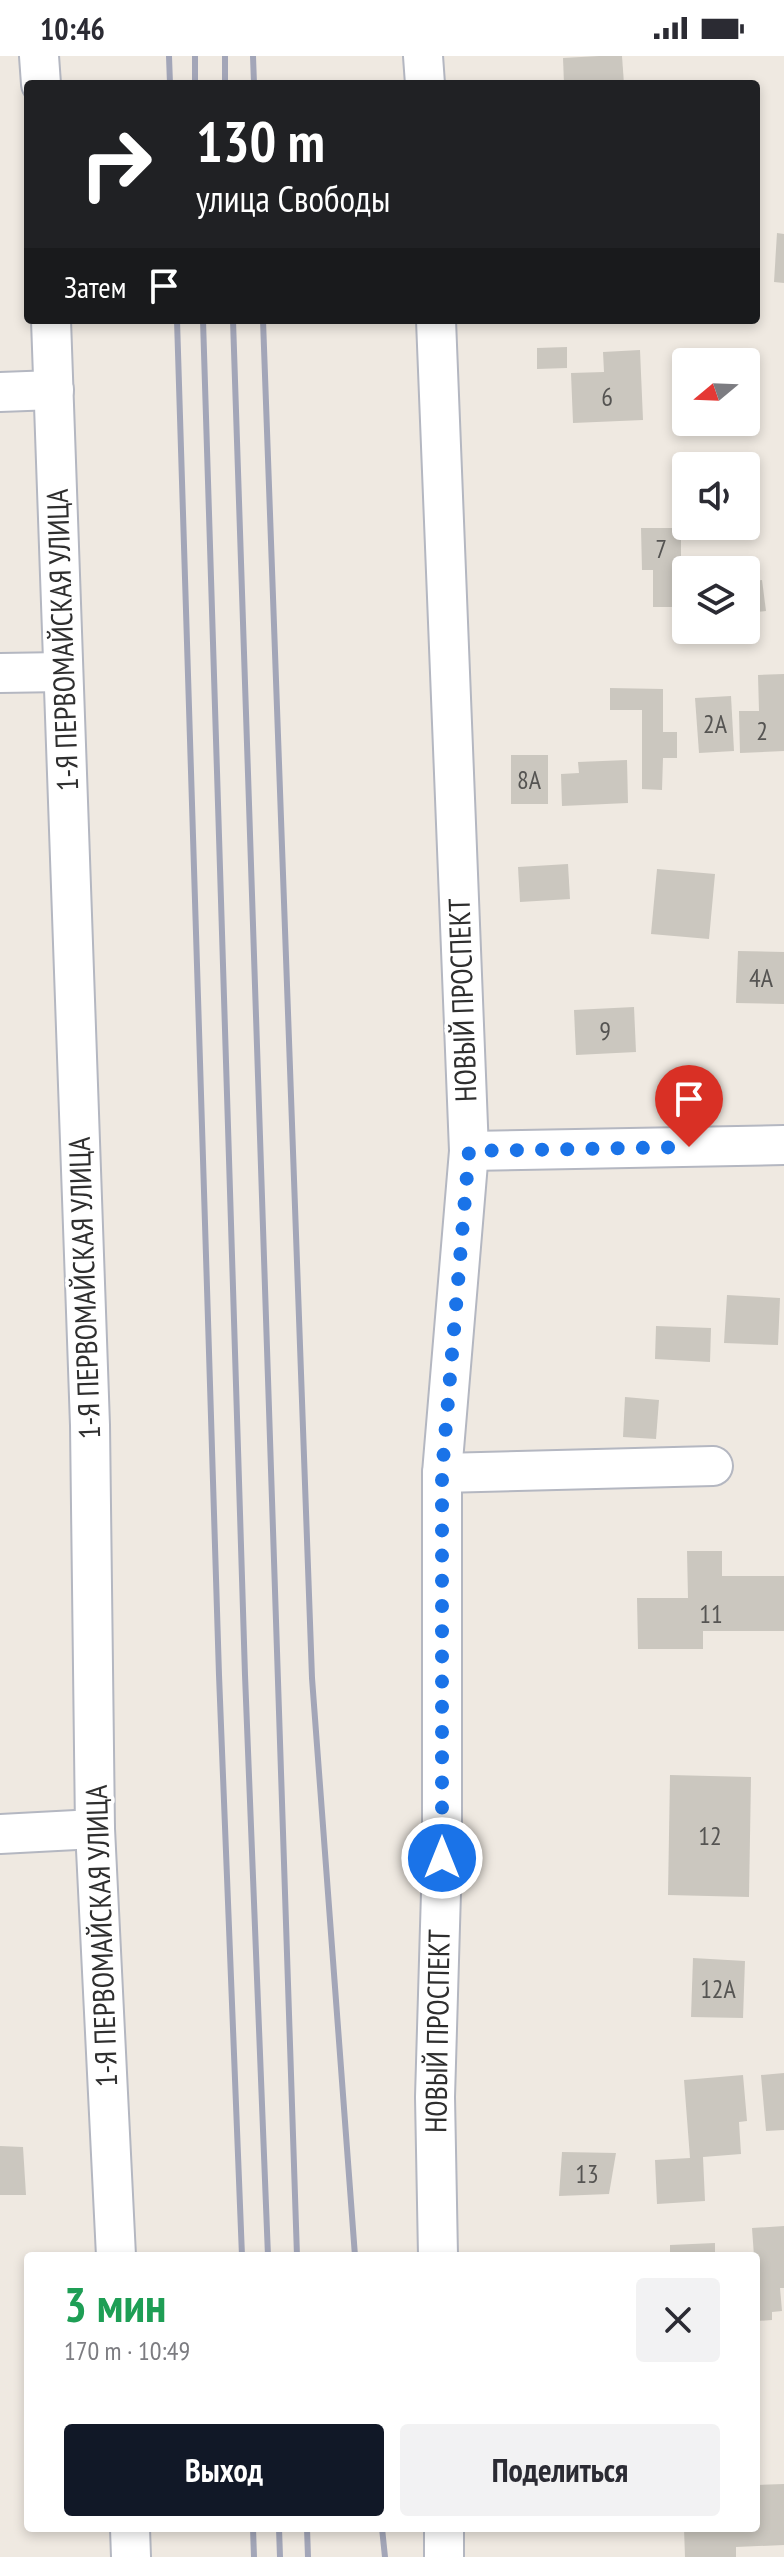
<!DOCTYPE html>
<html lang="ru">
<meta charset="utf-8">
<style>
body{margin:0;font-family:"PT Sans Narrow",sans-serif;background:#f2f2f3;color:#2b2b33;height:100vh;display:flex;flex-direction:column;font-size:30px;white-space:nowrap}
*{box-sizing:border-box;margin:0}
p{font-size:26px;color:#7c7c81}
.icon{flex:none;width:44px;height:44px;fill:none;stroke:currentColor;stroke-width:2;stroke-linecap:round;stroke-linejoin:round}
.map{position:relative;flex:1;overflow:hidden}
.drawer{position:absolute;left:24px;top:2196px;width:736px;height:280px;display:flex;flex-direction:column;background:#fff;border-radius:8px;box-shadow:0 4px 12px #0003}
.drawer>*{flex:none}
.hud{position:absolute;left:24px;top:24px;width:736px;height:244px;border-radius:8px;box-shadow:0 4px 12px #0003;background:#202124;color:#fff;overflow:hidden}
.needle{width:52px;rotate:251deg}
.tools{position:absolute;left:672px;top:292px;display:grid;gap:16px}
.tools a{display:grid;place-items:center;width:88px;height:88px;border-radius:8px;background:#fff;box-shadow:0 4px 12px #0003;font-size:40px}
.pin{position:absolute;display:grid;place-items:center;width:68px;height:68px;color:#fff;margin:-82px -34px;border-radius:50% 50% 50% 0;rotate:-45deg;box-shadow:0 0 8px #0007}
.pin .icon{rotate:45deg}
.me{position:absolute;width:88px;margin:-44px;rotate:0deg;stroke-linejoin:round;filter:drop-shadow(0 0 6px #0008)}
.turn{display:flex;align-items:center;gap:28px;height:168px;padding:0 40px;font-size:36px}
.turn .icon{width:104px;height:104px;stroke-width:2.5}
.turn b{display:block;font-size:56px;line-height:68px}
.then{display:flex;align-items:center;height:76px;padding:0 40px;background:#0003;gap:16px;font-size:30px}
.round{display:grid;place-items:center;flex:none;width:84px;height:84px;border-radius:8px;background:#f2f2f3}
.summary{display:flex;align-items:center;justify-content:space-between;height:136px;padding:0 40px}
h1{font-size:48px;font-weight:600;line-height:60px;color:#1e9e55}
.cta{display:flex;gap:16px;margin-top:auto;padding:16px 40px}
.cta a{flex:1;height:92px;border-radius:8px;background:#111827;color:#fff;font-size:32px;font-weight:600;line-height:92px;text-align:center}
.cta a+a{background:#f2f2f3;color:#2b2b33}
.status{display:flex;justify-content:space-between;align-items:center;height:56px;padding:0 40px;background:#fff;direction:ltr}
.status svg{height:22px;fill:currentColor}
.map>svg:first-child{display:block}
.building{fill:#cbc7bf}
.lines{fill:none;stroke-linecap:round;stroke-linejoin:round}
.minor-casing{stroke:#b4b7c1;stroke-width:42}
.minor{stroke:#fff;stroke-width:38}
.rail{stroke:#a3a6b8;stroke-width:6}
.route{stroke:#1a73e8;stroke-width:14;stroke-dasharray:0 25.2}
.labels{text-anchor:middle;stroke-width:7;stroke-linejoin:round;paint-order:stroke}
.number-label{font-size:26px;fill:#555452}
.street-label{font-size:30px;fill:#2e2e2e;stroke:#fff}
</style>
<div class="status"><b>10:46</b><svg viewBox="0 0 49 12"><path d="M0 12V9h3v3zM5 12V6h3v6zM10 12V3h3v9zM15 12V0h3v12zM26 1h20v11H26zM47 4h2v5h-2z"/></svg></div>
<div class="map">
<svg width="784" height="2501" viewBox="0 0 784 2501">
<rect width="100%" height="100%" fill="#efe9e1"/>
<g class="building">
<path d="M 599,0 L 622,0 L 624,28 L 564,28 L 563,2 Z"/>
<path d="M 777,177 L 784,178 L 784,227 L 774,226 Z"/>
<path d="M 567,291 L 567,312 L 537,313 L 537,292 Z"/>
<path d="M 640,294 L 643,364 L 573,367 L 571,317 L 604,316 L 603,296 Z"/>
<path d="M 641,472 L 681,472 L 681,513 L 686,513 L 686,551 L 653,551 L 653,514 L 642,514 Z"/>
<path d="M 762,524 L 766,555 L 746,557 L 746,526 Z"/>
<path d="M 784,618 L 784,695 L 740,697 L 739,655 L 759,655 L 758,619 Z"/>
<path d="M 610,632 L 663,633 L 663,676 L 677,676 L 677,702 L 663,702 L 662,734 L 642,733 L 642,654 L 610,654 Z"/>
<path d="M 731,640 L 734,695 L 699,697 L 695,642 Z"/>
<rect x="511" y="699" width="37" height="49"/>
<path d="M 627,704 L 628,747 L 562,750 L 561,718 L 579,717 L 578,706 Z"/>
<path d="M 568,808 L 570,843 L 520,846 L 518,811 Z"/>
<path d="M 657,813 L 715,818 L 709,883 L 651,878 Z"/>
<path d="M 738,895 L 784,896 L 784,948 L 736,947 Z"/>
<path d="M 634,951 L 636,996 L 576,999 L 574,954 Z"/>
<path d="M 727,1239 L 780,1242 L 778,1289 L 724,1287 Z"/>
<path d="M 656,1270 L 711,1272 L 710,1306 L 655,1303 Z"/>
<path d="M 625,1341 L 659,1344 L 656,1383 L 623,1381 Z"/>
<path d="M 687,1495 L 722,1495 L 722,1520 L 784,1520 L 784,1575 L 703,1575 L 703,1593 L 638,1593 L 637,1542 L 688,1542 Z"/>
<path d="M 670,1719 L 751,1721 L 749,1841 L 668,1839 Z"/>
<path d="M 693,1902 L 745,1905 L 743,1962 L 691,1961 Z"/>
<path d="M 784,2017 L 784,2074 L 766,2075 L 761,2019 Z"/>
<path d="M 743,2019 L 747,2065 L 739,2066 L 741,2098 L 703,2101 L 705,2145 L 657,2148 L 655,2104 L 690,2102 L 684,2024 Z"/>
<path d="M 0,2090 L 23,2091 L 26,2139 L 0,2139 Z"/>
<path d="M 562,2096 L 616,2097 L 609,2138 L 559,2140 Z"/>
<path d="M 784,2170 L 784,2232 L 780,2232 L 782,2255 L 772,2256 L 772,2264 L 756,2265 L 756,2200 L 754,2200 L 752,2172 Z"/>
<path d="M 715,2187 L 715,2200 L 670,2200 L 670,2189 Z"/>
<path d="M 784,2428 L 784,2489 L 736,2491 L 736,2501 L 685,2501 L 684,2472 L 756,2472 L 756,2429 Z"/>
</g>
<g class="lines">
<defs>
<g id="minor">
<path d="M 39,0 L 41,28"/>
<path d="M 423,0 L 425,28"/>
<path d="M 51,264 L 90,1369 L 95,1773 L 116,2200"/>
<path d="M 436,264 L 469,1095 L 442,1417 L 442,1802 L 435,2041 L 438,2200"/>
<path d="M 0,336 L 54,334"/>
<path d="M 0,617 L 63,616"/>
<path d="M 469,1095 L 784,1089"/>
<path d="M 442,1417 L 713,1410"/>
<path d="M 0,1778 L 95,1773"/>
<path d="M 130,2472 L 131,2501"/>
<path d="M 444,2472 L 444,2501"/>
</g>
</defs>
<use href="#minor" class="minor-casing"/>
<use href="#minor" class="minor"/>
<g class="rail">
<path d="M 169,0 L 170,28"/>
<path d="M 195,0 L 195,28"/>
<path d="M 225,0 L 225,28"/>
<path d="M 253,0 L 254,28"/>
<path d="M 177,264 L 219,1619 L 242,2200"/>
<path d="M 203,264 L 245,1619 L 268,2200"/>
<path d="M 233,264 L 297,2200"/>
<path d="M 263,264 L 312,1622 L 355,2200"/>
<path d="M 253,2472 L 254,2501"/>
<path d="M 279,2472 L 280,2501"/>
<path d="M 307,2472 L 308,2501"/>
<path d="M 382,2472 L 385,2501"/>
</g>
</g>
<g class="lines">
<path class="route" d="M 442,1802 L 442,1417 L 469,1095 L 689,1091"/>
</g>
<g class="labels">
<g class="number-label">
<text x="607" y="350">6</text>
<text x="661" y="502">7</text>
<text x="715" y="677">2А</text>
<text x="762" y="684">2</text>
<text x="529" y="733">8А</text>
<text x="761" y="931">4А</text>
<text x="605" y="984">9</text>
<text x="711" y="1567">11</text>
<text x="710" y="1789">12</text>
<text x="718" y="1942">12А</text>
<text x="587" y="2127">13</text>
</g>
<g class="street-label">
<text transform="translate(63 584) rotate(-92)" y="10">1-Я ПЕРВОМАЙСКАЯ УЛИЦА</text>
<text transform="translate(463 944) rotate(-92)" y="10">НОВЫЙ ПРОСПЕКТ</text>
<text transform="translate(85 1232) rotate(-92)" y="10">1-Я ПЕРВОМАЙСКАЯ УЛИЦА</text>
<text transform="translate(102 1880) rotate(-92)" y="10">1-Я ПЕРВОМАЙСКАЯ УЛИЦА</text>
<text transform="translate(438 1975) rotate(-89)" y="10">НОВЫЙ ПРОСПЕКТ</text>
</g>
</g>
</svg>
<div class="tools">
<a><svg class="needle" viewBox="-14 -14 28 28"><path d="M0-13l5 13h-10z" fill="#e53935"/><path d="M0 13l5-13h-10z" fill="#7c7c81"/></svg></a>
<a><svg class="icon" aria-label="sound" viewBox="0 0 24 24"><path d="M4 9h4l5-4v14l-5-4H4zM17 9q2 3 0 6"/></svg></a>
<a><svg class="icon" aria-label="layers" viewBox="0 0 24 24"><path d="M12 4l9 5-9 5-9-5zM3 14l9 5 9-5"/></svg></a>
</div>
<div class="pin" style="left:689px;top:1091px;background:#d93025"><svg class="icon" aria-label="arrive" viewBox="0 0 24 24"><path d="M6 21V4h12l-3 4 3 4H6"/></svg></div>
<svg class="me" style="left:442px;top:1802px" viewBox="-20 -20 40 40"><circle r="17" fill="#1a73e8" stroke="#fff" stroke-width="3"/><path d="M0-11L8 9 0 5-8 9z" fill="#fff"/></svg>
<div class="hud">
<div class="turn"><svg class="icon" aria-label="right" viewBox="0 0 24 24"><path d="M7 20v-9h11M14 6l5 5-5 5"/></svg><div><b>130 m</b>улица Свободы</div></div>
<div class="then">Затем<svg class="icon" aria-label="arrive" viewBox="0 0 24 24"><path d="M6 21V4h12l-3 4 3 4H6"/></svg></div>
</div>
<section class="drawer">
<div class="summary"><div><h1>3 мин</h1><p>170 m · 10:49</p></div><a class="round"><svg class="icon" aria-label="close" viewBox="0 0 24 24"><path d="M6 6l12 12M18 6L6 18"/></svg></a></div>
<div class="cta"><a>Выход</a><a>Поделиться</a></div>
</section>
</div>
